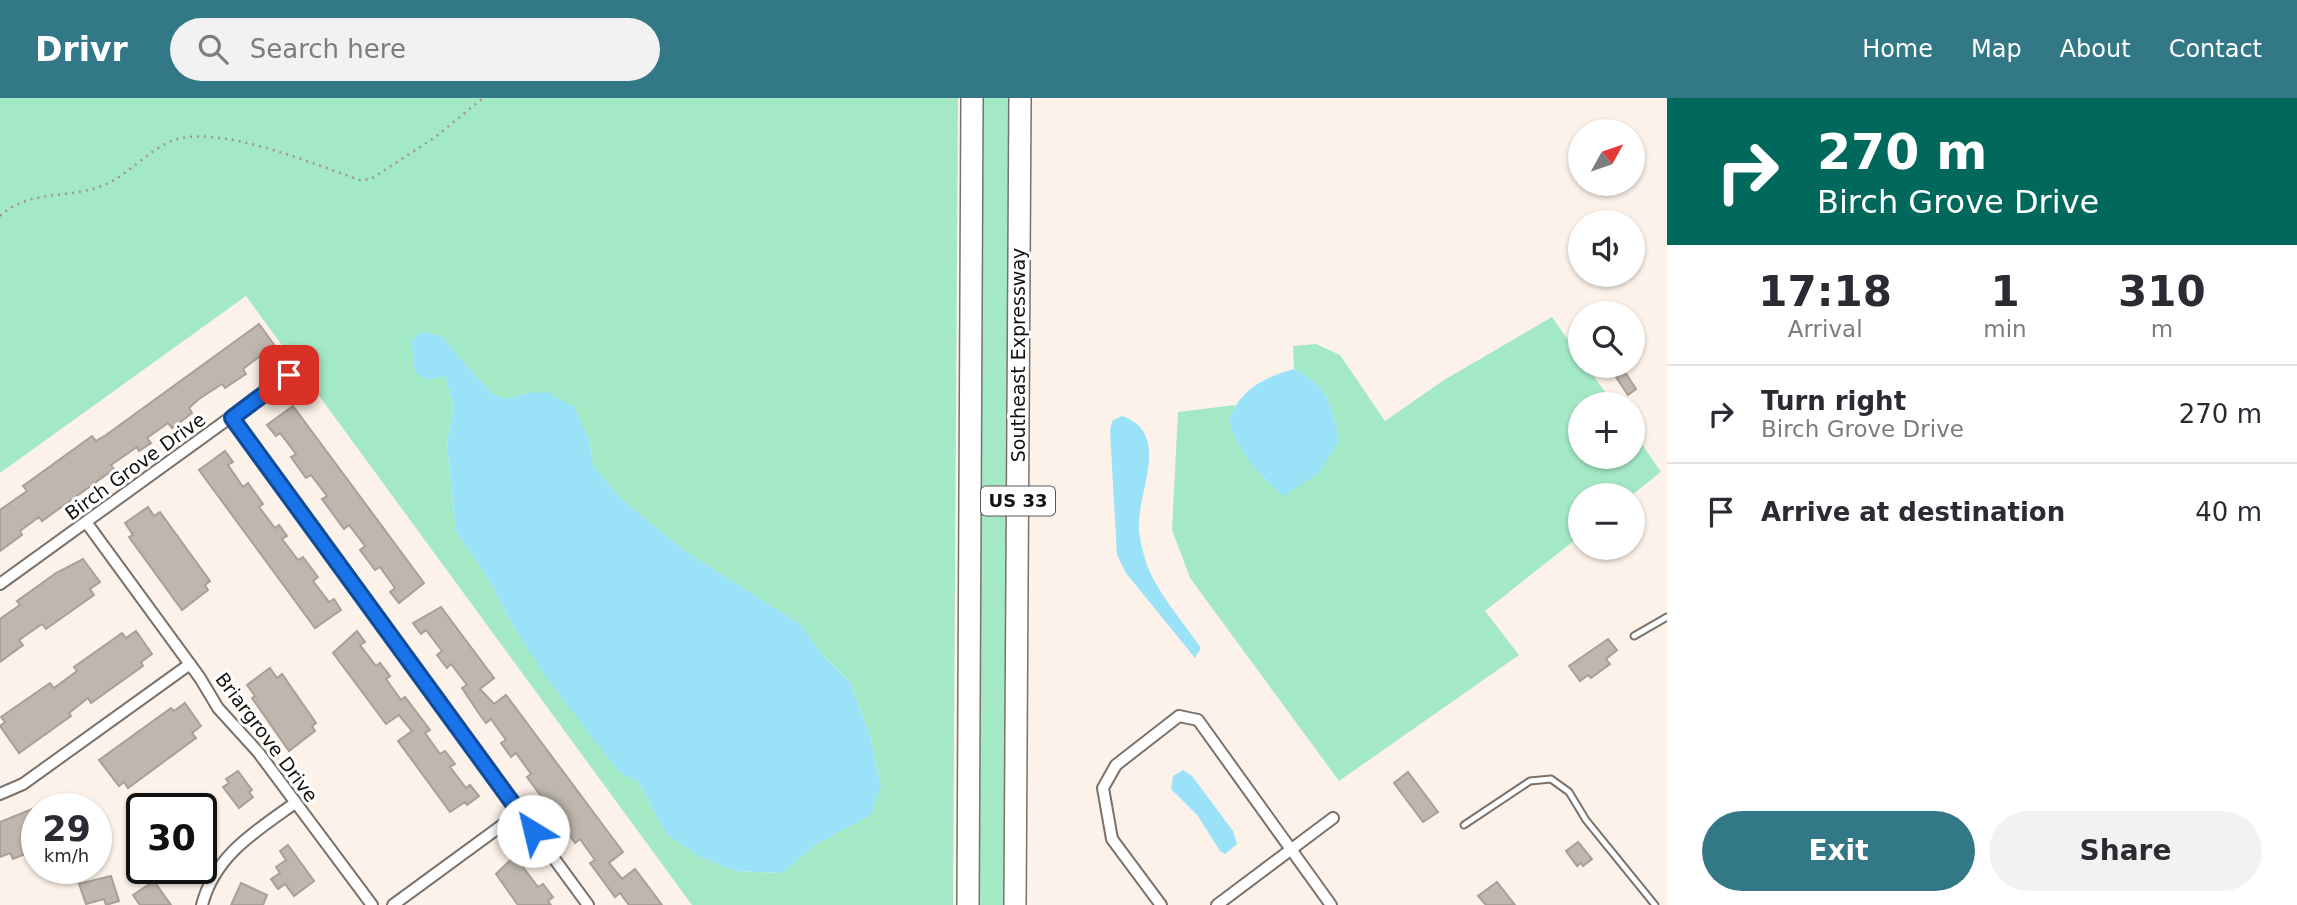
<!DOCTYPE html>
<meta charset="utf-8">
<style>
body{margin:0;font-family:"DejaVu Sans",sans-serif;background:#f2f2f3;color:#2b2b33;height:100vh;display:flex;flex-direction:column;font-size:26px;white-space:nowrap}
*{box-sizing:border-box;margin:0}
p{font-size:23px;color:#7c7c81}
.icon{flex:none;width:38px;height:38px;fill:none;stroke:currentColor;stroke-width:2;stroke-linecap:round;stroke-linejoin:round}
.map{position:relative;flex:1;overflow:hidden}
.sheet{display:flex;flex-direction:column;background:#fff;width:630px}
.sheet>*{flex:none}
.hud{background:#00695c;color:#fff;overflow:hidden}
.needle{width:46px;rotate:50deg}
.fabs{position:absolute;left:1568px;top:21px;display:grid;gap:14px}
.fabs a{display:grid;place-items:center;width:77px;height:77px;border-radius:50%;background:#fff;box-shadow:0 2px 5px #0004;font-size:35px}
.speed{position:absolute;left:21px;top:695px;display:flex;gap:14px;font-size:35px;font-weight:700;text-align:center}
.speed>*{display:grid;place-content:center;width:91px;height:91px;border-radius:50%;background:#fff;box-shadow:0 2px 5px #0004;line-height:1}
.speed small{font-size:18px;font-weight:400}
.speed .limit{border:4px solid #111;border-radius:10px;background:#fff;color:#111}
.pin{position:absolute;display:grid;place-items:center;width:60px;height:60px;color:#fff;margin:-30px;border-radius:14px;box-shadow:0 4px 10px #0006}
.me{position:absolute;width:77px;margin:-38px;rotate:324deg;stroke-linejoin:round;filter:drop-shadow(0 0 5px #0008)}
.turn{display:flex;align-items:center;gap:24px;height:147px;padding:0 35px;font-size:32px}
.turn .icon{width:91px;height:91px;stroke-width:2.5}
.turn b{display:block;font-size:49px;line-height:60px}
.eta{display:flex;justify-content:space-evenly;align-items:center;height:119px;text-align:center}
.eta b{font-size:42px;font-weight:700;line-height:49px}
.cta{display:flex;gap:14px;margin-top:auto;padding:14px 35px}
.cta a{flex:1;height:80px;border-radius:42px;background:#337886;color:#fff;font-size:28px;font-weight:700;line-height:80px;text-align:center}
.cta a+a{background:#f2f2f3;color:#2b2b33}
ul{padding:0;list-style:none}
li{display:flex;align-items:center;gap:21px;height:98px;padding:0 35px;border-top:2px solid #e1e1e2}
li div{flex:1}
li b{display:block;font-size:26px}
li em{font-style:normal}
header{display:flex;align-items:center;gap:42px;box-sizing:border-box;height:98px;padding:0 35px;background:#337886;color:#fff}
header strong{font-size:33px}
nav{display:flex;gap:38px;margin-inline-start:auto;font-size:24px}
.search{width:490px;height:63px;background:#f2f2f3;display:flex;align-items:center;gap:18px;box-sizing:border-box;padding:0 24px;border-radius:38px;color:#7c7c81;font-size:26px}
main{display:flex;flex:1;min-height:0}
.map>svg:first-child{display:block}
.green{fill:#a4e9c5;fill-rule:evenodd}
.water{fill:#99e2f8}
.building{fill:#bfb7ad;stroke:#a8a096;stroke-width:2}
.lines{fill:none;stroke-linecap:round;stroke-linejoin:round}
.lane-casing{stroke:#7a7169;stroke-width:9}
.street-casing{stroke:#7a7169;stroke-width:14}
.highway-casing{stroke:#7a7169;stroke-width:24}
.path{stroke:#9e9790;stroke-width:2.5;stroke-dasharray:2 5;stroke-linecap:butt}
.lane{stroke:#fff;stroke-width:5}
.street{stroke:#fff;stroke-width:10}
.highway{stroke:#fff;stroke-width:21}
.route-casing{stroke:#114b97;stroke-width:18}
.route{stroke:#1a73e8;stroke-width:12}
.labels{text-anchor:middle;stroke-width:6;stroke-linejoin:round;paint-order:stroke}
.shield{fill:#fff;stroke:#5a5856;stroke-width:2}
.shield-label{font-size:18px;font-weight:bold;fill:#14110e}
.street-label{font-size:19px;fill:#14110e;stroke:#fff}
</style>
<header>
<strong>Drivr</strong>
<div class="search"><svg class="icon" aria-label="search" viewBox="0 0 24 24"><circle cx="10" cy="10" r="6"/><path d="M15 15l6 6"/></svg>Search here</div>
<nav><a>Home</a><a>Map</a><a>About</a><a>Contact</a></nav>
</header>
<main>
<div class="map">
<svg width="1667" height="807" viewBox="0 0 1667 807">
<rect width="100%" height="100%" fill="#fdf2e9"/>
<g class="green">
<path d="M 0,0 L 958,0 L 953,807 L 692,807 L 246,198 L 0,375 ZM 442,239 L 491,295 L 505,301 L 529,295 L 589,342 L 593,367 L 619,399 L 685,453 L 800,526 L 820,554 L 850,584 L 869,634 L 881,688 L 870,717 L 815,747 L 781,775 L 736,773 L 700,759 L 666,736 L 639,684 L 619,674 L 518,536 L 483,472 L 456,434 L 447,344 L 454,310 L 445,278 Z"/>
<path d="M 981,0 L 1010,0 L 1006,807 L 977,807 Z"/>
<path d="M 1552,219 L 1580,259 L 1580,268 L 1586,268 L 1614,306 L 1580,306 L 1580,359 L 1633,359 L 1633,333 L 1661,374 L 1632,397 L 1580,397 L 1580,438 L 1485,513 L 1519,557 L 1339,683 L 1190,480 L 1172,432 L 1178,314 L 1235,307 C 1222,337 1248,358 1265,382 L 1339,343 C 1332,307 1329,288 1294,271 L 1293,248 L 1316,246 L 1340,257 L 1385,323 L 1444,282 Z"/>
</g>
<g class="water">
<path d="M 422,233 L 442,239 L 491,295 L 505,301 L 529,295 L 548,294 L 574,309 L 589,342 L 593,367 L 619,399 L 685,453 L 800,526 L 820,554 L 850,584 L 869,634 L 881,688 L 871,717 L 815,747 L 782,775 L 736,773 L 700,759 L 666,736 L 639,684 L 619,674 L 547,580 L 518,536 L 483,472 L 456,434 L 447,344 L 454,310 L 445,278 L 428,282 L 415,274 L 411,243 Z"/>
<path d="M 1294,271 C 1329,288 1332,307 1339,343 L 1319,375 L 1283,398 C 1260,378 1234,350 1229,320 C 1243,290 1263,280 1294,271 Z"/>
<path d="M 1122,318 C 1169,334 1141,388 1139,422 C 1138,436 1142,451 1146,464 C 1154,490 1185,527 1201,550 L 1195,560 L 1126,475 L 1117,457 L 1110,333 L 1112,323 Z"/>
<path d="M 1183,672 L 1192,678 L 1233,733 L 1237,746 L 1225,756 L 1220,753 L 1198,718 L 1171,691 L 1173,678 Z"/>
</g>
<g class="building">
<path d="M 259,226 L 278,252 L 267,260 L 264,255 L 243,271 L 246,276 L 225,290 L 222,286 L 199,301 L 189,310 L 192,315 L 172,330 L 168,325 L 147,340 L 151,345 L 139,353 L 137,349 L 111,367 L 114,371 L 42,423 L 39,419 L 20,433 L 22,437 L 0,453 L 0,412 L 27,393 L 23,388 L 92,338 L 96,343 L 106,337 Z"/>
<path d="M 1625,274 L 1636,291 L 1628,297 L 1616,279 Z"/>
<path d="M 293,308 L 424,485 L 399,505 L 390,494 L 395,490 L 380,469 L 375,472 L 360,452 L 365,448 L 349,427 L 344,431 L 322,401 L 327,398 L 311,377 L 306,380 L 291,359 L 296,356 L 280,335 L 276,338 L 267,327 Z"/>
<path d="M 225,353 L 233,364 L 228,367 L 243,389 L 248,385 L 263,406 L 259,409 L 275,430 L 279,427 L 287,438 L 282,441 L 298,462 L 303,459 L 318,479 L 313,483 L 329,504 L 334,501 L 341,512 L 315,530 L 199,372 Z"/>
<path d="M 148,409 L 154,418 L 160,414 L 210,483 L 205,487 L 208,492 L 182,512 L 129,439 L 133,437 L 125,425 Z"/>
<path d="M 83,461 L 100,484 L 90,491 L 94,497 L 46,531 L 42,526 L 19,542 L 23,547 L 0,564 L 0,521 L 20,507 L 17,503 L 56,475 Z"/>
<path d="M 441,509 L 494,580 L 480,591 L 494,606 L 506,597 L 623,754 L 609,765 L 622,781 L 635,771 L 662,807 L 629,807 L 620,795 L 615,799 L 590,765 L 595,762 L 580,741 L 575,745 L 565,731 L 570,728 L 554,707 L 550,711 L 543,701 L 527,679 L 531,676 L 516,655 L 511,659 L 501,645 L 506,642 L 491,621 L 486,625 L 478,614 L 462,590 L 467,587 L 451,566 L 447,570 L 437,557 L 442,553 L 426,532 L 421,536 L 413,525 Z"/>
<path d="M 136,533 L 152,556 L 141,564 L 143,568 L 91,605 L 88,600 L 69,615 L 71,618 L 19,655 L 0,628 L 5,624 L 1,619 L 50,585 L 54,590 L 77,573 L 74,569 L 122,535 L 126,540 Z"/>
<path d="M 357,533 L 365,544 L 360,547 L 376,568 L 380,565 L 390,578 L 386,581 L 401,602 L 405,599 L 430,632 L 425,635 L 440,656 L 445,653 L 455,666 L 450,669 L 466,690 L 470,687 L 479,698 L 467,707 L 465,704 L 450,714 L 398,643 L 412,633 L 399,617 L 386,626 L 333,555 Z"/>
<path d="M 1608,541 L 1617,552 L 1606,561 L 1610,566 L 1591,580 L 1588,577 L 1580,583 L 1569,568 Z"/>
<path d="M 270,570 L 277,580 L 282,576 L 316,625 L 312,628 L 315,633 L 289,653 L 252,600 L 255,598 L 247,587 Z"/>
<path d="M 185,605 L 201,628 L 192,635 L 196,640 L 128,690 L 124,684 L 119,688 L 99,662 L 171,610 L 174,613 Z"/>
<path d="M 238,673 L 252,692 L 249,694 L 253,699 L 239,710 L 223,689 L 229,685 L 226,681 Z"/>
<path d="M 1408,674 L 1438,714 L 1423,724 L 1394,685 Z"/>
<path d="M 37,709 L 37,751 L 13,761 L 10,755 L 0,759 L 0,724 Z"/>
<path d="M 1578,744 L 1592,761 L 1583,768 L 1581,765 L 1577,768 L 1566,753 Z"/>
<path d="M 288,747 L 314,783 L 294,798 L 285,786 L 278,791 L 271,781 L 280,775 L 276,769 L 286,762 L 280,753 Z"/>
<path d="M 519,754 L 528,765 L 523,769 L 538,789 L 543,786 L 553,799 L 548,803 L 551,807 L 518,807 L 496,776 Z"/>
<path d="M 111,778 L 119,803 L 106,807 L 104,801 L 86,806 L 79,786 Z"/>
<path d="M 154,783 L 171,807 L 140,807 L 133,797 Z"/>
<path d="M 1497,784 L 1515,807 L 1486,807 L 1478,798 Z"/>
<path d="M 241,785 L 267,797 L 263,807 L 231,807 Z"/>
</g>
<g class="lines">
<defs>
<g id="lane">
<path d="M 1634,538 L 1667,519"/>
<path d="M 1464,727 L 1530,683 L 1551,681 L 1569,694 L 1586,722 L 1655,807"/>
</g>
<g id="street">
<path d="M 232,320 L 588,807"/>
<path d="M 86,424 L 200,580 L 218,610 L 258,654 L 372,807"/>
<path d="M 0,486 L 289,277"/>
<path d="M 0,696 L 23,686 L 190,566"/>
<path d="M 202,807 C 215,757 256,733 295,705"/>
<path d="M 393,807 L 520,714"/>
<path d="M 1161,807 L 1112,741 L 1103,690 L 1116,667 L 1179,618 L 1198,622 L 1331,807"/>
<path d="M 1217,807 L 1333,720"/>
</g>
<g id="highway">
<path d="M 968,807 L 972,0"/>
<path d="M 1015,807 L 1020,0"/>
</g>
</defs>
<use href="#lane" class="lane-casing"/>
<use href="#street" class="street-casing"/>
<use href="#highway" class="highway-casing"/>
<path class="path" d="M 0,118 C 27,93 63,100 96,90 C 125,81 142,57 169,44 C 214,23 315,67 360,82 L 371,81 L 434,40 L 483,0"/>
<use href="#lane" class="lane"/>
<use href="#street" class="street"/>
<use href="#highway" class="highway"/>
</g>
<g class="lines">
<defs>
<path id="route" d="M 289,277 L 232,320 L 533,733"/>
</defs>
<use href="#route" class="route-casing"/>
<use href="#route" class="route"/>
</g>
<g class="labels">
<rect class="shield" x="981" y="388.5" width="74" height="29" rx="5"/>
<g class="shield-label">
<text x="1018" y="409">US 33</text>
</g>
<g class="street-label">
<text transform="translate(1018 257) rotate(-90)" y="7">Southeast Expressway</text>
<text transform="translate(135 368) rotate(-36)" y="7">Birch Grove Drive</text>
<text transform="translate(267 639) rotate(53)" y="7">Briargrove Drive</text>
</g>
</g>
</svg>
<div class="fabs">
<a><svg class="needle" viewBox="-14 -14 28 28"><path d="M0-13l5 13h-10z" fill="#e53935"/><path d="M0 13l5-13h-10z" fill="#7c7c81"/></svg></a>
<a><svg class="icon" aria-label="sound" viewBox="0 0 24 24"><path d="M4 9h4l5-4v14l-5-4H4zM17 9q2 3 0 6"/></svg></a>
<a><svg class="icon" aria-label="search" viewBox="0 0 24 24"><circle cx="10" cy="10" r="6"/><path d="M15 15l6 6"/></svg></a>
<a>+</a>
<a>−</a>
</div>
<div class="speed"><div>29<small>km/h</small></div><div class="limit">30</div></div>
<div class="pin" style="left:289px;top:277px;background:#d93025"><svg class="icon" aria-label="arrive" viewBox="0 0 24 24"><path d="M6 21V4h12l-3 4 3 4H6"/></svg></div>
<svg class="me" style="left:533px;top:733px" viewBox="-20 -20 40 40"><circle r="19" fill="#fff"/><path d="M0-13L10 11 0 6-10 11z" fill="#1a73e8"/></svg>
</div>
<section class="sheet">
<div class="hud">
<div class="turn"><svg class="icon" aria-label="right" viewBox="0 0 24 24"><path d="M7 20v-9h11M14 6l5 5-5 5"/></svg><div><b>270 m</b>Birch Grove Drive</div></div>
</div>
<div class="eta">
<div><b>17:18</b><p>Arrival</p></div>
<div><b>1</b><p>min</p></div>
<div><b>310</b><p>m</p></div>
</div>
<ul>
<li><svg class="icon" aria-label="right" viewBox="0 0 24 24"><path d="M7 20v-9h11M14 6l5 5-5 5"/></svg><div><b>Turn right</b><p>Birch Grove Drive</p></div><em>270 m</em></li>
<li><svg class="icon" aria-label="arrive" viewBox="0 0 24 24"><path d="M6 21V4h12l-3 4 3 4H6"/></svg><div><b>Arrive at destination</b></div><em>40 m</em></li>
</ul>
<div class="cta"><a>Exit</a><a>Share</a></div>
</section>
</main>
